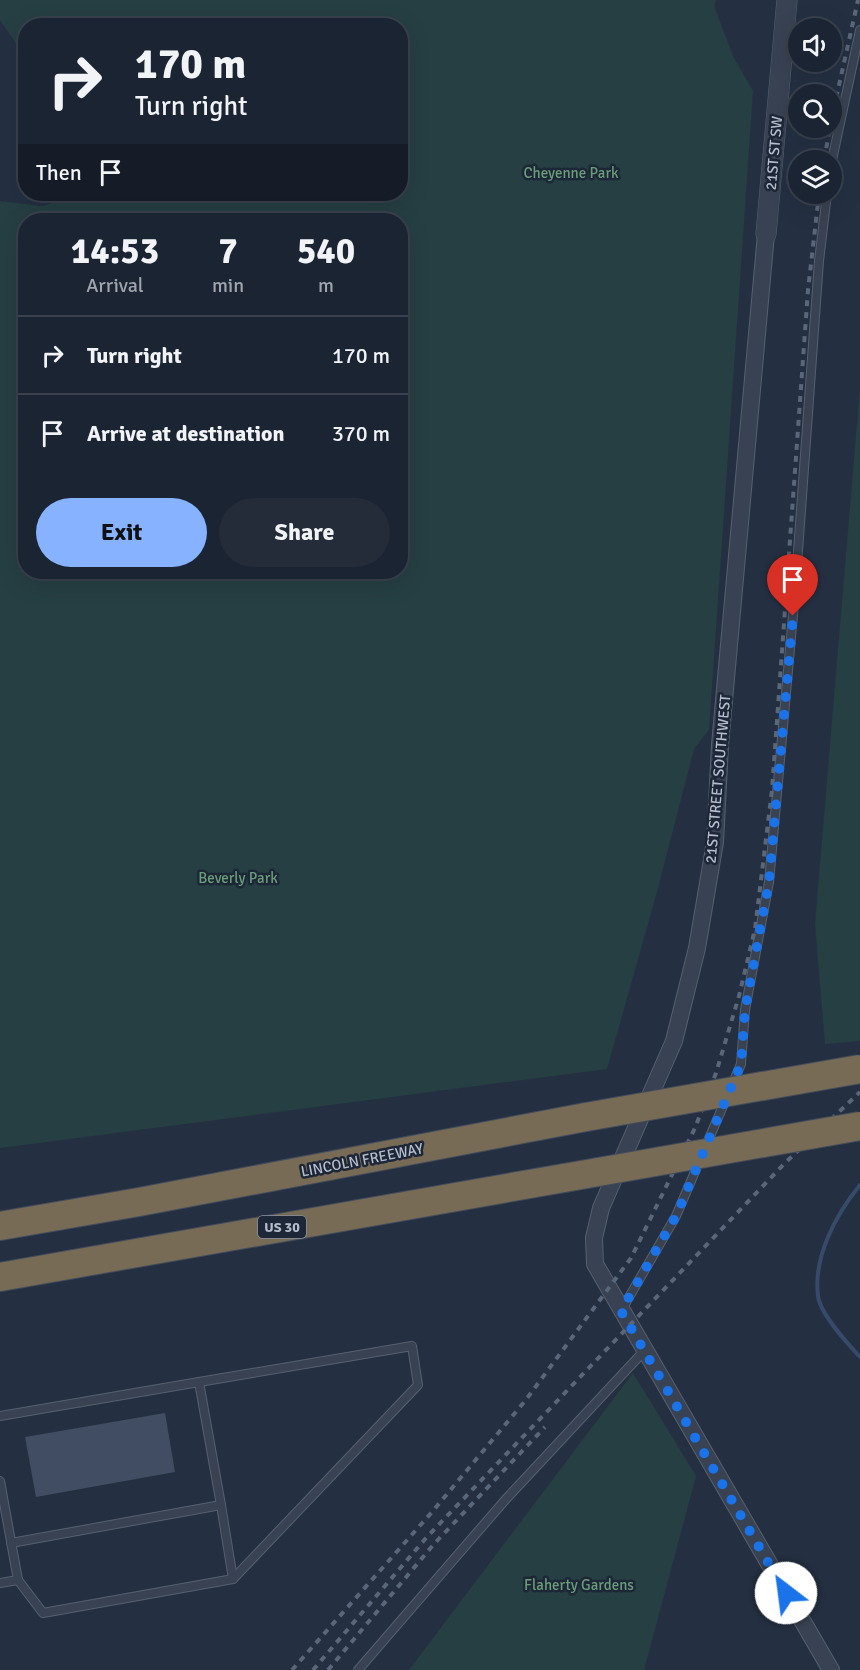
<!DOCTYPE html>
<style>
body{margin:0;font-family:Signika,sans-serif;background:#242c3a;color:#f1f3f6;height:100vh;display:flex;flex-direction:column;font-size:22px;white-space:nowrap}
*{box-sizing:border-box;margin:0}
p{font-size:20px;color:#a0a4ac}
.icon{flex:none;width:33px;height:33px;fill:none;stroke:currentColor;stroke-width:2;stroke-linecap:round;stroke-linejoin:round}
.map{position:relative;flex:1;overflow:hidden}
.sheet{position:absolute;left:18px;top:213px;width:390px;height:366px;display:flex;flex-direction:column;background:#1b2432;border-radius:24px;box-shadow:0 6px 24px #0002,0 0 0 2px #39414d}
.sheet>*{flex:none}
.banner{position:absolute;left:18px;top:18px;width:390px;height:183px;border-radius:24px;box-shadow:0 6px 24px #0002,0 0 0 2px #39414d;background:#1b2432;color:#f1f3f6;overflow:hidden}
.buttons{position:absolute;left:788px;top:18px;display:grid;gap:12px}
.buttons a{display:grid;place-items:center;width:54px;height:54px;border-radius:50%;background:#1b2432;box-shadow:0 6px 24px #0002,0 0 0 2px #39414d;font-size:30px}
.pin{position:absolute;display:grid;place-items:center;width:51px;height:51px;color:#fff;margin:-62px -26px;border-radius:50% 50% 50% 0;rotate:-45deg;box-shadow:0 0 6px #0007}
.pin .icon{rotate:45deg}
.me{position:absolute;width:66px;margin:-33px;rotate:330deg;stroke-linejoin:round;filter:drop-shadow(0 0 4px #0008)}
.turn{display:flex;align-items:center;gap:21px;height:126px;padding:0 18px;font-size:27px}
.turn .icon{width:78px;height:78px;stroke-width:2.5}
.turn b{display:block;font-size:42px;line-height:51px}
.then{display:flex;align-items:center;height:57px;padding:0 18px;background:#0003;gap:12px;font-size:22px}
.eta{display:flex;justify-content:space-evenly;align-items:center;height:102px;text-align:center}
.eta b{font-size:36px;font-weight:700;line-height:42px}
.primary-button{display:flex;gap:12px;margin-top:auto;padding:12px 18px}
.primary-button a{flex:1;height:69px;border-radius:36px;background:#87b2ff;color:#111;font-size:24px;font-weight:700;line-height:69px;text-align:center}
.primary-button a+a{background:#242c3a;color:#f1f3f6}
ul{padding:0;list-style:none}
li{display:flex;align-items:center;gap:18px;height:78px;padding:0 18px;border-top:2px solid #39414d}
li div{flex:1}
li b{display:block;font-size:22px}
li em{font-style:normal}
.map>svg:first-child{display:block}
.green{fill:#263f43;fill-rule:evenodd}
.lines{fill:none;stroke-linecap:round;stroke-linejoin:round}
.stream{stroke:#374a6a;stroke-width:4}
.building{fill:#404d62}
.service-casing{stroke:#56606f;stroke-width:10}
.minor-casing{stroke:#56606f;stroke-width:18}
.tertiary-casing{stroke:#56606f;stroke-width:21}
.motorway-casing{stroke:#434d5c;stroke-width:30}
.service{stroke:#384252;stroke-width:8}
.minor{stroke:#384252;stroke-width:16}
.tertiary{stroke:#384252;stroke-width:20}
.motorway{stroke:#786b55;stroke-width:28}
.rail{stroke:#5a6679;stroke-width:4;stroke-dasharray:6 6;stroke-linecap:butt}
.motorway-bridge-casing{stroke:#434d5c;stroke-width:30;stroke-linecap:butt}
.motorway-bridge{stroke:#786b55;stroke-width:28}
.route{stroke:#1a73e8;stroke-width:10;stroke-dasharray:0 18}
.labels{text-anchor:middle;stroke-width:5;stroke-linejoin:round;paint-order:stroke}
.shield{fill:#1d2737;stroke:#87909f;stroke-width:1.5}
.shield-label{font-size:14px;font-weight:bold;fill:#b5bdcc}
.street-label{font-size:15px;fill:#b5bdcc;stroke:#1d2737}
.park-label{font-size:15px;fill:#6a9e78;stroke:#1d2737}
</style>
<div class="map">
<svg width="860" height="1670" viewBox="0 0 860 1670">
<rect width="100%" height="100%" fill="#243042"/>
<g class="green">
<path d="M 0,0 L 716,0 L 714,6 L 734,58 L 753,91 L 709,730 L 694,749 L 657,892 L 607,1069 L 0,1148 L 0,201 L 42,206 L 82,194 L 400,194 L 400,26 L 26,26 L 25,57 L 0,20 ZM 26,220 L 400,220 L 400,572 L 26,572 Z"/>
<path d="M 860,388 L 860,1041 L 825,1044 L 815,924 Z"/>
<path d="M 633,1373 L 696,1476 L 644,1670 L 409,1670 Z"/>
</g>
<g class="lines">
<path class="stream" d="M 860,1185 C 836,1214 813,1257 818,1296 C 820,1314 848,1344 860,1357"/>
</g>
<path class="building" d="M 165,1413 L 175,1472 L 36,1497 L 25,1437 Z"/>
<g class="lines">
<defs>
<g id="service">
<path d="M 831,165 L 860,30"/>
<path d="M 732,1085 L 741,1064 L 745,1010 L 769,882 L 795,593 L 819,261 L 827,194"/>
<path d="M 705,1148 L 726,1099"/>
<path d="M 621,1311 L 676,1216 L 700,1160"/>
<path d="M 199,1382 L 412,1346 L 418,1385 L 233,1579"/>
<path d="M 0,1416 L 199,1382 L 221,1505 L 11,1543"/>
<path d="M 0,1481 L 18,1580 L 43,1613 L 233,1579 L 221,1505"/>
<path d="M 0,1583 L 18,1580"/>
<path d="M 358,1670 L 506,1499 L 645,1350"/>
</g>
<path id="minor" d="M 766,234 L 720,745 L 715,842 L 697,948 L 674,1041 L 601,1208 L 594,1238 L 595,1264 L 831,1670"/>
<path id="tertiary" d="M 766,234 L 787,0"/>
<g id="motorway">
<path d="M 0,1226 L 139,1202 L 586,1117"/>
<path d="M 0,1277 L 564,1178"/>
</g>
</defs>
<use href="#service" class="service-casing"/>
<use href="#minor" class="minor-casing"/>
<use href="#tertiary" class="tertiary-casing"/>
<use href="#motorway" class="motorway-casing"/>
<use href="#service" class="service"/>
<use href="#minor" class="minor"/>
<use href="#tertiary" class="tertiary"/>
<use href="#motorway" class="motorway"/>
<g class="rail">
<path d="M 831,121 L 858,0"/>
<path d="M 824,160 L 830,128"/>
<path d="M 292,1670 L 432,1512 L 525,1401 L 631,1258 L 695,1128 L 716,1073 L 739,996 L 755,929 L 772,790 L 808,290 L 819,194"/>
<path d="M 313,1670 L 426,1538 L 784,1164 L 860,1092"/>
<path d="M 328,1670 L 434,1544 L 545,1427"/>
</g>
<defs>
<g id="motorway-bridge">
<path d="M 586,1117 L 860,1069"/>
<path d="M 564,1178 L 860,1126"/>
</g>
</defs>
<use href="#motorway-bridge" class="motorway-bridge-casing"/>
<use href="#motorway-bridge" class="motorway-bridge"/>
</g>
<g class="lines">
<path class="route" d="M 786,1593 L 621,1311 L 676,1216 L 741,1064 L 745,1010 L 769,882 L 793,616"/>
</g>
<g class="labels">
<rect class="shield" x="258" y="1216" width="48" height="22" rx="4.5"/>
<g class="shield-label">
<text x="282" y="1232">US 30</text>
</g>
<g class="street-label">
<text transform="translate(774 153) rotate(-85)" y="5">21ST ST SW</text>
<text transform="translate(718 779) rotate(-85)" y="5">21ST STREET SOUTHWEST</text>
<text transform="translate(362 1160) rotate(-11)" y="5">LINCOLN FREEWAY</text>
</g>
<g class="park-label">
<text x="571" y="178">Cheyenne Park</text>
<text x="238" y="883">Beverly Park</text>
<text x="579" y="1590">Flaherty Gardens</text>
</g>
</g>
</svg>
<div class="buttons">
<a><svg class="icon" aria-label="sound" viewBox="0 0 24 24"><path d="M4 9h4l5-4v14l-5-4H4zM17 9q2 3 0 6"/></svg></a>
<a><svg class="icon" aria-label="search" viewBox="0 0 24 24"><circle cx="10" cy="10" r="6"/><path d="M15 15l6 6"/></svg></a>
<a><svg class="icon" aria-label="layers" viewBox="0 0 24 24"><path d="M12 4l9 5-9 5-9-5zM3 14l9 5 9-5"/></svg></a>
</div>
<div class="pin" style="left:793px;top:616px;background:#d93025"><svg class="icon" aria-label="arrive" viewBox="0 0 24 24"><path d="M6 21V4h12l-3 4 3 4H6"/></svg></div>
<svg class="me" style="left:786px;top:1593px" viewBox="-20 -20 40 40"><circle r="19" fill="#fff"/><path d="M0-13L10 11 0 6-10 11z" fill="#1a73e8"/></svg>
<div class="banner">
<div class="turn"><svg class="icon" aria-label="right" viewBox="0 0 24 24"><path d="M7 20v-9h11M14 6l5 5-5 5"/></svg><div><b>170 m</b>Turn right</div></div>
<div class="then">Then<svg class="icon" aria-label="arrive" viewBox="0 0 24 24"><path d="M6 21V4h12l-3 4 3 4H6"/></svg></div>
</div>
<section class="sheet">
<div class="eta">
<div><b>14:53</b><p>Arrival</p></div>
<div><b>7</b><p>min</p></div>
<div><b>540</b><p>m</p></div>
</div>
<ul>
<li><svg class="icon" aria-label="right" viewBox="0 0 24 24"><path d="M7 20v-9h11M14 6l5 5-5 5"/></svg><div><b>Turn right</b></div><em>170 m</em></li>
<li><svg class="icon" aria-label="arrive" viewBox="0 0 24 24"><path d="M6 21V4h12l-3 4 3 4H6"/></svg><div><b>Arrive at destination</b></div><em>370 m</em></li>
</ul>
<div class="primary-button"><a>Exit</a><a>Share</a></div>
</section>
</div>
